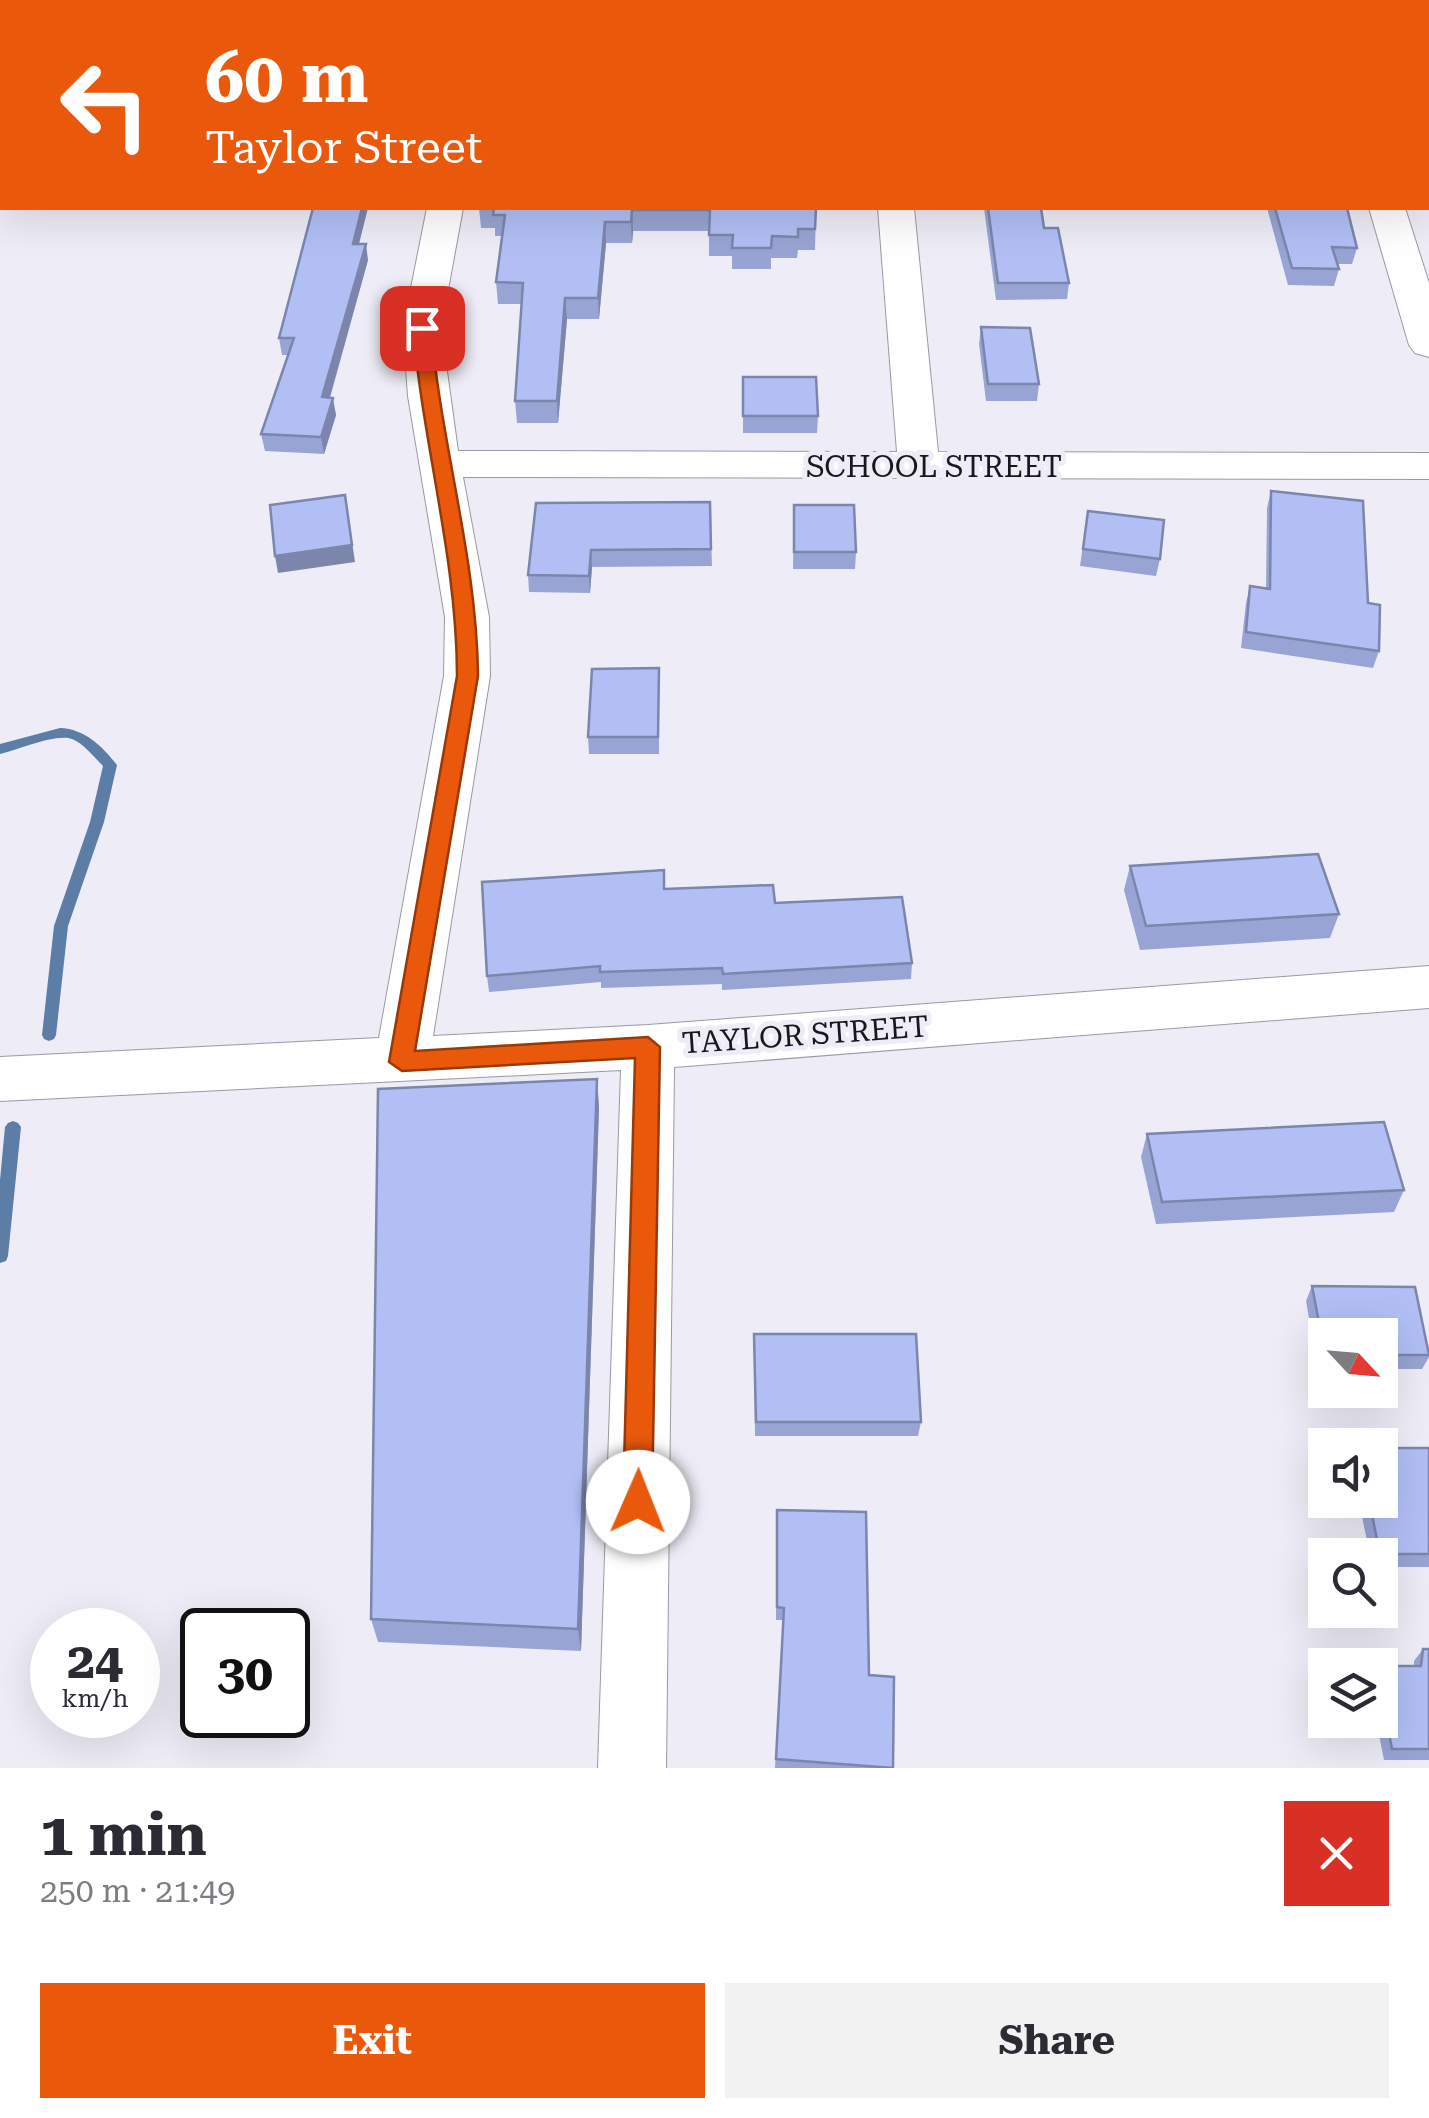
<!DOCTYPE html>
<meta charset="utf-8">
<style>
body{margin:0;font-family:"Roboto Serif",serif;background:#f2f2f3;color:#2b2b33;height:100vh;display:flex;flex-direction:column;font-size:38px;white-space:nowrap}
*{box-sizing:border-box;margin:0}
p{font-size:32px;color:#7c7c81}
.icon{flex:none;width:55px;height:55px;fill:none;stroke:currentColor;stroke-width:2;stroke-linecap:round;stroke-linejoin:round}
.map{position:relative;height:1768px;overflow:hidden}
.sheet{display:flex;flex-direction:column;background:#fff;flex:1}
.sheet>*{flex:none}
.guide{position:absolute;left:0px;top:0px;width:1430px;height:210px;box-shadow:0 10px 40px #0002;background:#ea580c;color:#fff;overflow:hidden}
.needle{width:65px;rotate:116deg}
.controls{position:absolute;left:1308px;top:1318px;display:grid;gap:20px}
.controls a{display:grid;place-items:center;width:90px;height:90px;border-radius:0px;background:#fff;box-shadow:0 10px 40px #0002;font-size:50px}
.speed{position:absolute;left:30px;top:1608px;display:flex;gap:20px;font-size:50px;font-weight:700;text-align:center}
.speed>*{display:grid;place-content:center;width:130px;height:130px;border-radius:50%;background:#fff;box-shadow:0 10px 40px #0002;line-height:1}
.speed small{font-size:25px;font-weight:400}
.speed .limit{border:5px solid #111;border-radius:15px;background:#fff;color:#111}
.pin{position:absolute;display:grid;place-items:center;width:85px;height:85px;color:#fff;margin:-42px;border-radius:20px;box-shadow:0 5px 15px #0006}
.me{position:absolute;width:110px;margin:-55px;rotate:1deg;stroke-linejoin:round;filter:drop-shadow(0 0 8px #0008)}
.turn{display:flex;align-items:center;gap:35px;height:210px;padding:0 40px;font-size:45px}
.turn .icon{width:130px;height:130px;stroke-width:2.5}
.turn b{display:block;font-size:70px;line-height:85px}
.round{display:grid;place-items:center;flex:none;width:105px;height:105px;border-radius:0px;background:#f2f2f3}
.headline{display:flex;align-items:center;justify-content:space-between;height:170px;padding:0 40px}
h1{font-size:60px;font-weight:700;line-height:75px}
.primary-button{display:flex;gap:20px;margin-top:auto;padding:20px 40px}
.primary-button a{flex:1;height:115px;border-radius:0px;background:#ea580c;color:#fff;font-size:40px;font-weight:700;line-height:115px;text-align:center}
.primary-button a+a{background:#f2f2f3;color:#2b2b33}
.map>svg:first-child{display:block}
.lines{fill:none;stroke-linecap:round;stroke-linejoin:round}
.stream{fill:#5c7da6;fill-rule:evenodd}
.minor-casing{stroke:#9a99a2;stroke-width:2}
.minor{fill:#fff;fill-rule:evenodd}
.wall{fill:#98a4d3}
.shaded-wall{fill:#7c86ac}
.building{fill:#b1bff5;stroke:#7c86ac;stroke-width:2.5}
.route{fill:#ea580c;stroke:#983908;stroke-width:2.5}
.labels{text-anchor:middle;stroke-width:10;stroke-linejoin:round;paint-order:stroke}
.street-label{font-size:30px;fill:#18181b;stroke:#eeedf7}
</style>
<div class="map">
<svg width="1429" height="1768" viewBox="0 0 1429 1768">
<rect width="100%" height="100%" fill="#eeedf7"/>
<g class="lines">
<g class="stream">
<path d="M 60,728 C 85,729 102,746 117,765 L 104,822 L 68,926 L 56,1035 L 54,1039 L 49,1041 L 44,1039 L 42,1035 L 54,926 L 90,822 L 103,766 C 94,757 84,744 72,739 C 56,733 18,750 0,754 L 0,744 Z"/>
<path d="M 13,1121 L 18,1123 L 21,1127 L 8,1256 L 6,1261 L 0,1263 L 0,1180 L 5,1127 L 8,1123 Z"/>
</g>
<defs>
<g id="minor">
<path d="M 862,0 L 894,0 L 895,2 L 863,2 Z"/>
<path d="M 1012,0 L 1044,0 L 1045,2 L 1013,2 Z"/>
<rect x="1428" y="75" width="1" height="20"/>
<path d="M 427,208 L 463,208 L 441,328 L 458,451 L 897,452 L 878,208 L 914,208 L 938,452 L 1429,453 L 1429,479 L 463,477 L 489,617 L 490,676 L 433,1036 L 648,1025 L 1429,966 L 1429,1008 L 674,1067 L 666,1768 L 598,1768 L 621,1070 L 0,1101 L 0,1057 L 379,1038 L 444,676 L 445,617 L 408,396 L 403,328 Z"/>
<path d="M 1369,208 L 1405,208 L 1429,283 L 1429,357 L 1415,353 L 1409,345 Z"/>
</g>
</defs>
<use href="#minor" class="minor-casing"/>
<use href="#minor" class="minor"/>
</g>
<g class="wall">
<path d="M 479,208 L 816,208 L 815,250 L 798,250 L 797,258 L 771,258 L 771,269 L 732,269 L 732,256 L 709,256 L 709,231 L 633,231 L 632,243 L 606,243 L 599,319 L 567,319 L 558,423 L 517,423 L 515,401 L 521,304 L 498,304 L 496,282 L 502,236 L 495,236 L 495,228 L 481,228 Z"/>
<path d="M 984,208 L 1041,208 L 1044,228 L 1069,283 L 1067,299 L 996,300 Z"/>
<path d="M 1267,208 L 1347,208 L 1357,248 L 1352,264 L 1337,264 L 1339,269 L 1334,286 L 1288,285 Z"/>
<path d="M 359,244 L 368,260 L 330,398 L 336,415 L 324,454 L 265,451 L 261,434 L 288,355 L 282,355 L 279,338 Z"/>
<path d="M 981,327 L 1039,384 L 1037,401 L 986,401 L 979,344 Z"/>
<path d="M 743,377 L 818,416 L 817,433 L 743,433 Z"/>
<path d="M 1271,491 L 1368,603 L 1379,651 L 1373,668 L 1241,648 L 1246,603 L 1250,586 L 1266,588 L 1267,508 Z"/>
<path d="M 710,502 L 712,566 L 592,567 L 590,593 L 529,592 L 528,575 Z"/>
<path d="M 794,505 L 856,552 L 855,569 L 793,569 Z"/>
<path d="M 1088,511 L 1160,559 L 1156,576 L 1080,566 Z"/>
<path d="M 659,668 L 659,754 L 589,754 L 588,737 Z"/>
<path d="M 1130,866 L 1339,914 L 1330,938 L 1140,950 L 1124,890 Z"/>
<path d="M 664,889 L 775,903 L 912,963 L 911,979 L 722,990 L 722,984 L 601,988 L 601,982 L 489,992 L 487,976 Z"/>
<path d="M 597,1079 L 599,1108 L 581,1651 L 378,1642 L 371,1619 Z"/>
<path d="M 1147,1134 L 1404,1190 L 1394,1212 L 1156,1224 L 1141,1157 Z"/>
<path d="M 1312,1286 L 1429,1351 L 1429,1357 L 1422,1369 L 1380,1369 L 1380,1335 L 1325,1335 L 1325,1369 L 1318,1369 L 1306,1301 Z"/>
<path d="M 754,1348 L 921,1422 L 918,1436 L 755,1436 Z"/>
<path d="M 1380,1448 L 1429,1448 L 1429,1567 L 1380,1567 L 1380,1555 L 1370,1555 L 1361,1512 L 1368,1500 L 1380,1500 Z"/>
<path d="M 776,1523 L 869,1675 L 893,1768 L 775,1768 L 783,1620 L 776,1620 Z"/>
<path d="M 1423,1649 L 1429,1649 L 1429,1760 L 1384,1760 L 1376,1720 L 1380,1720 L 1380,1666 L 1414,1666 L 1414,1661 Z"/>
</g>
<g class="shaded-wall">
<path d="M 138,0 L 154,0 L 152,2 L 137,2 Z"/>
<path d="M 362,208 L 368,208 L 355,260 L 353,244 Z"/>
<path d="M 632,210 L 633,231 L 632,243 L 631,222 Z"/>
<path d="M 605,222 L 606,243 L 599,319 L 598,298 Z"/>
<path d="M 366,244 L 368,260 L 325,414 L 322,397 Z"/>
<path d="M 565,298 L 567,319 L 558,423 L 557,401 Z"/>
<path d="M 333,398 L 336,415 L 324,454 L 321,437 Z"/>
<path d="M 345,495 L 355,562 L 278,573 L 275,556 Z"/>
<path d="M 591,550 L 592,567 L 590,593 L 589,576 Z"/>
<path d="M 597,1079 L 599,1108 L 581,1651 L 578,1629 Z"/>
</g>
<g class="building">
<path d="M 104,0 L 138,0 L 137,2 L 102,2 Z"/>
<path d="M 354,0 L 423,0 L 422,2 L 353,2 Z"/>
<path d="M 632,0 L 709,0 L 709,2 L 631,2 Z"/>
<path d="M 1263,0 L 1329,0 L 1330,2 L 1263,2 Z"/>
<path d="M 1401,0 L 1429,0 L 1429,43 L 1428,43 L 1428,2 L 1401,2 Z"/>
<path d="M 313,208 L 362,208 L 353,244 L 366,244 L 322,397 L 333,398 L 321,437 L 261,434 L 294,338 L 279,338 Z"/>
<path d="M 494,208 L 816,208 L 815,229 L 798,229 L 798,237 L 772,236 L 771,248 L 732,248 L 733,235 L 709,235 L 710,210 L 632,210 L 631,222 L 605,222 L 598,298 L 565,298 L 557,401 L 515,401 L 523,283 L 496,282 L 505,215 L 493,215 Z"/>
<path d="M 988,208 L 1041,208 L 1044,228 L 1058,228 L 1069,283 L 998,283 Z"/>
<path d="M 1275,208 L 1347,208 L 1357,248 L 1332,247 L 1339,269 L 1292,268 Z"/>
<path d="M 981,327 L 1030,328 L 1039,384 L 988,384 Z"/>
<path d="M 743,377 L 816,377 L 818,416 L 743,416 Z"/>
<path d="M 1271,491 L 1363,501 L 1368,603 L 1380,605 L 1379,651 L 1246,632 L 1250,586 L 1270,589 Z"/>
<path d="M 345,495 L 352,545 L 275,556 L 270,505 Z"/>
<path d="M 710,502 L 711,549 L 591,550 L 589,576 L 528,575 L 536,503 Z"/>
<path d="M 794,505 L 854,505 L 856,552 L 794,552 Z"/>
<path d="M 1088,511 L 1164,520 L 1160,559 L 1083,549 Z"/>
<path d="M 659,668 L 658,737 L 588,737 L 592,669 Z"/>
<path d="M 1318,854 L 1339,914 L 1146,926 L 1130,866 Z"/>
<path d="M 664,870 L 664,889 L 773,885 L 775,903 L 902,897 L 912,963 L 723,974 L 722,968 L 600,972 L 600,966 L 487,976 L 482,882 Z"/>
<path d="M 597,1079 L 578,1629 L 371,1619 L 378,1089 Z"/>
<path d="M 1384,1122 L 1404,1190 L 1162,1202 L 1147,1134 Z"/>
<path d="M 1312,1286 L 1415,1287 L 1429,1355 L 1380,1355 L 1380,1335 L 1325,1335 L 1325,1354 Z"/>
<path d="M 754,1334 L 916,1334 L 921,1422 L 756,1422 Z"/>
<path d="M 1380,1448 L 1429,1448 L 1429,1554 L 1380,1554 L 1369,1500 L 1387,1498 L 1380,1466 Z"/>
<path d="M 777,1510 L 866,1512 L 869,1675 L 894,1677 L 893,1768 L 776,1759 L 784,1608 L 777,1607 Z"/>
<path d="M 1423,1649 L 1429,1649 L 1429,1749 L 1392,1749 L 1380,1687 L 1380,1666 L 1421,1666 Z"/>
</g>
<path class="route" d="M 422,323 L 431,328 C 441,445 477,559 478,676 L 415,1051 L 648,1037 L 660,1047 L 652,1502 L 648,1512 L 638,1516 L 627,1512 L 623,1502 L 635,1058 L 402,1071 L 389,1062 L 457,676 C 457,559 423,445 413,328 Z"/>
<g class="labels">
<g class="street-label">
<text x="934" y="477">SCHOOL STREET</text>
<text transform="translate(805 1035) rotate(-4)" y="10">TAYLOR STREET</text>
</g>
</g>
</svg>
<div class="controls">
<a><svg class="needle" viewBox="-14 -14 28 28"><path d="M0-13l5 13h-10z" fill="#e53935"/><path d="M0 13l5-13h-10z" fill="#7c7c81"/></svg></a>
<a><svg class="icon" aria-label="sound" viewBox="0 0 24 24"><path d="M4 9h4l5-4v14l-5-4H4zM17 9q2 3 0 6"/></svg></a>
<a><svg class="icon" aria-label="search" viewBox="0 0 24 24"><circle cx="10" cy="10" r="6"/><path d="M15 15l6 6"/></svg></a>
<a><svg class="icon" aria-label="layers" viewBox="0 0 24 24"><path d="M12 4l9 5-9 5-9-5zM3 14l9 5 9-5"/></svg></a>
</div>
<div class="speed"><div>24<small>km/h</small></div><div class="limit">30</div></div>
<div class="pin" style="left:422px;top:328px;background:#d93025"><svg class="icon" aria-label="arrive" viewBox="0 0 24 24"><path d="M6 21V4h12l-3 4 3 4H6"/></svg></div>
<svg class="me" style="left:638px;top:1502px" viewBox="-20 -20 40 40"><circle r="19" fill="#fff"/><path d="M0-13L10 11 0 6-10 11z" fill="#ea580c"/></svg>
<div class="guide">
<div class="turn"><svg class="icon" aria-label="left" viewBox="0 0 24 24"><path d="M17 20v-9H6M10 6l-5 5 5 5"/></svg><div><b>60 m</b>Taylor Street</div></div>
</div>
</div>
<section class="sheet">
<div class="headline"><div><h1>1 min</h1><p>250 m · 21:49</p></div><a class="round" style="background:#d93025;color:#fff"><svg class="icon" aria-label="close" viewBox="0 0 24 24"><path d="M6 6l12 12M18 6L6 18"/></svg></a></div>
<div class="primary-button"><a>Exit</a><a>Share</a></div>
</section>
